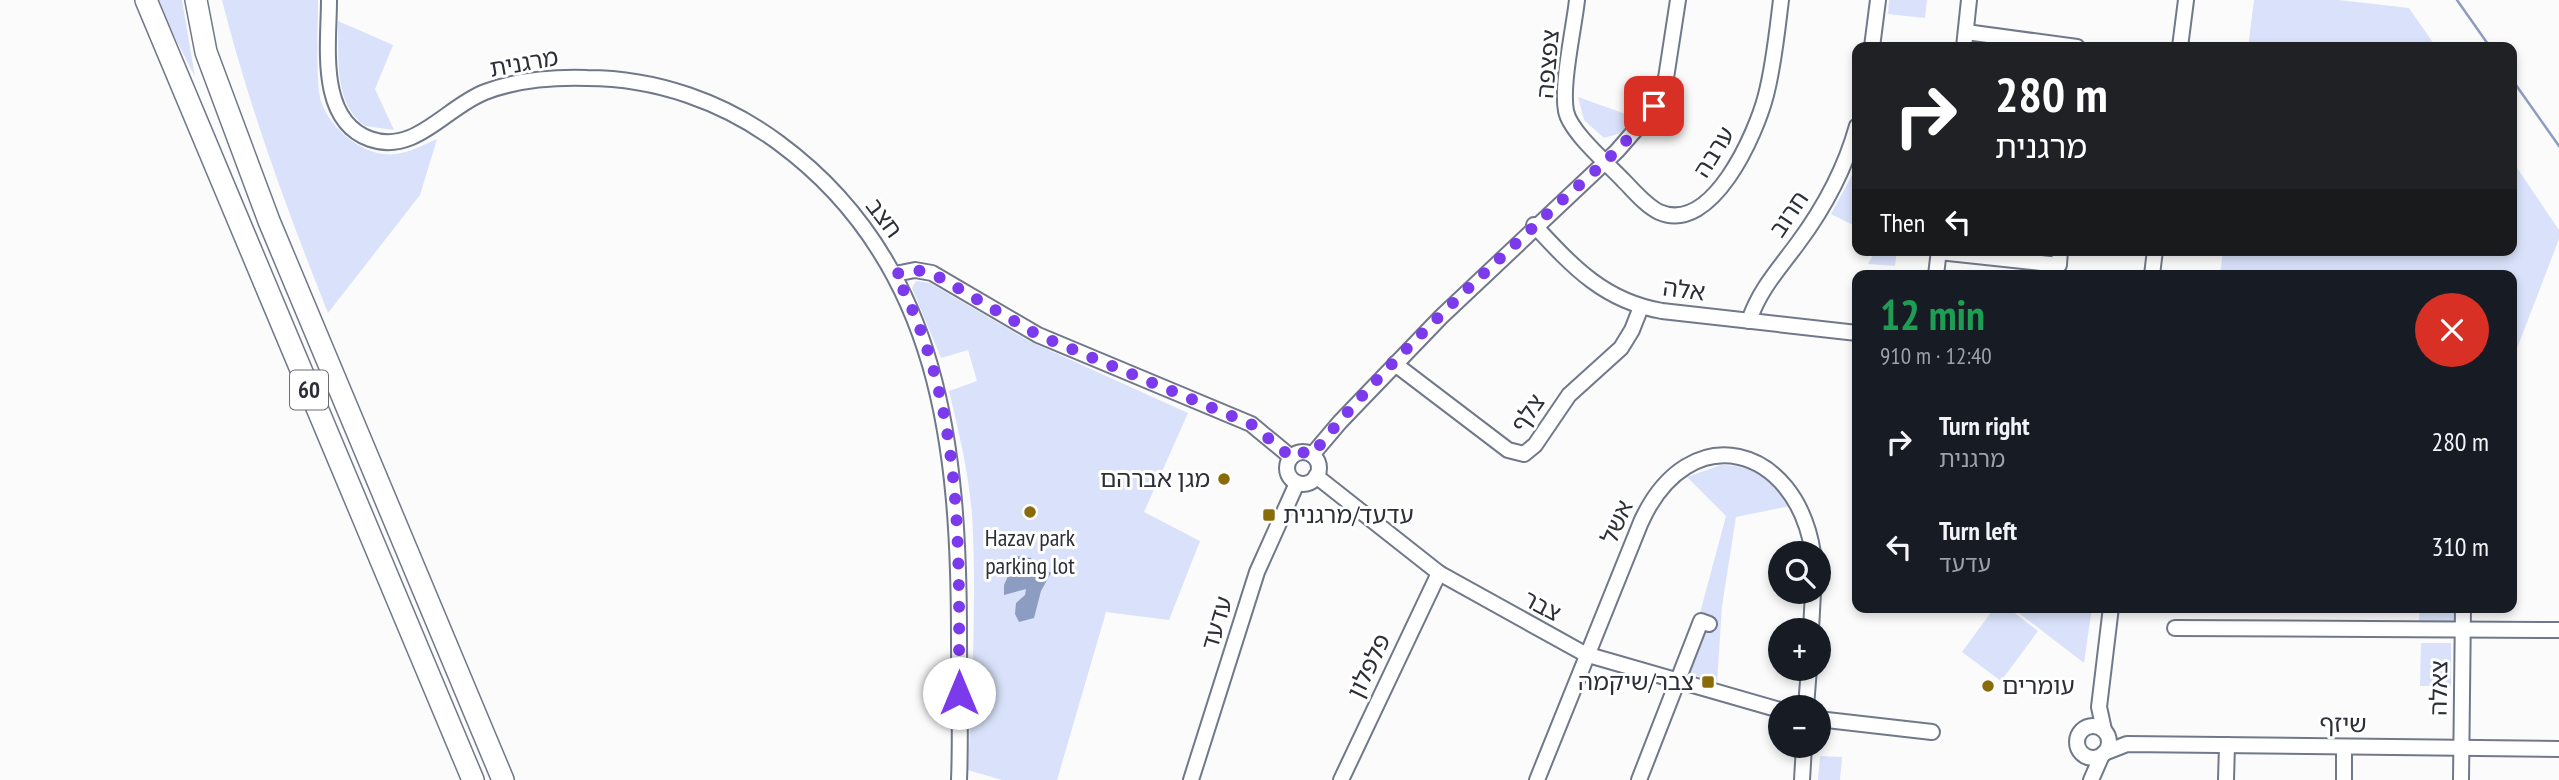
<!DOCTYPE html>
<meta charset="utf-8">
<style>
body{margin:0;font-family:"PT Sans Narrow","Noto Sans Hebrew",sans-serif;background:#20242c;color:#f1f3f6;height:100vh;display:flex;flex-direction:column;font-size:26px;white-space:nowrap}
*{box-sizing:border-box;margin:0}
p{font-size:23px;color:#9ea1a6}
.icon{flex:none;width:38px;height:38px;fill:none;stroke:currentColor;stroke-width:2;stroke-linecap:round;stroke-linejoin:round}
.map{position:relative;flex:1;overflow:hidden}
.details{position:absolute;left:1852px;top:270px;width:665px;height:343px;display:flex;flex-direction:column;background:#171b24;border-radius:14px;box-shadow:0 4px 10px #0003}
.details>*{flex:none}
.hud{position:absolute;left:1852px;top:42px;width:665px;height:214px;border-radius:14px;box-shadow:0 4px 10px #0003;background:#202124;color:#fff;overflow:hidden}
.fabs{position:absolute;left:1768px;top:541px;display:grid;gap:14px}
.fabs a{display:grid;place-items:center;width:63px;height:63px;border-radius:50%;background:#171b24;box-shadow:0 4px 10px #0003;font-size:35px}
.pin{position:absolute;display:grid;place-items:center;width:60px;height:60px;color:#fff;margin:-30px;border-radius:14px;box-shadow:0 4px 10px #0006}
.me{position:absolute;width:77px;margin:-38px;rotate:0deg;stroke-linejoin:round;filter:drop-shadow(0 0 5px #0008)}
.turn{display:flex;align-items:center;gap:24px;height:147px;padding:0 28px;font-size:32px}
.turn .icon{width:91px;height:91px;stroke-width:2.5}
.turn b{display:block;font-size:49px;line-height:60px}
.then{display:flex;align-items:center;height:66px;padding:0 28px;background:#0003;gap:14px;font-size:26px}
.round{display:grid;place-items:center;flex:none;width:74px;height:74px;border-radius:37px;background:#20242c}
.head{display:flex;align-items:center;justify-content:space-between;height:119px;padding:0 28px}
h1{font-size:42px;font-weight:700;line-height:52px;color:#1e9e55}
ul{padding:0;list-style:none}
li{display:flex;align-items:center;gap:21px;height:105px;padding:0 28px}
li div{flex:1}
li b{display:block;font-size:26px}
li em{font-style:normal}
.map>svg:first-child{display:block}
.green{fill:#d9e2fa}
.water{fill:#8d9cc1}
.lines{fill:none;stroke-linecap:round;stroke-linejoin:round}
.stream{stroke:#8d9cc1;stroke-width:2.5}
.minor-casing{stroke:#71788a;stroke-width:18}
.highway-casing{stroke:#71788a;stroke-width:24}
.minor{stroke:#fff;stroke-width:14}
.highway{stroke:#fff;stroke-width:21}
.route{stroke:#7c3aed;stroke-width:12;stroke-dasharray:0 21.6}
.poi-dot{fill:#8a6b0a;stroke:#fff;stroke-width:2.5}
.labels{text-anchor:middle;stroke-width:6;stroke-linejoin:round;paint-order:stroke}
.shield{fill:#fff;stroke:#6b6d73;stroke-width:2}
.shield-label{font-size:23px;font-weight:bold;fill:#2c2f37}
.street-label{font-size:24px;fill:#2c2f37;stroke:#fff}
.poi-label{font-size:24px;fill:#2c2f37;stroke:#fff;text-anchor:end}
</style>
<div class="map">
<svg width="2559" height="780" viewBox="0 0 2559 780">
<rect width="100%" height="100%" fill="#fbfbfb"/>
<g class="green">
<path d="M 156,0 L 182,0 L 195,77 Z"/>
<path d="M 222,0 L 318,0 C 318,30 316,62 319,92 C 323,124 363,159 396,154 C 410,152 424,145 437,139 L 420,195 L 328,313 C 287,210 249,107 222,0 Z"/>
<path d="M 1889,0 L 1927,0 L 1925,18 L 1888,14 Z"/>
<path d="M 2254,0 L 2339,0 L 2409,8 L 2436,47 L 2248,47 Z"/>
<path d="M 338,21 L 393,45 L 375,89 L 394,130 L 365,126 C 333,103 339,57 338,21 Z"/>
<path d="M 1578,97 L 1634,117 L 1621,133 L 1604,138 L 1584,120 Z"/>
<path d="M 2511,159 L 2559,230 L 2559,239 L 2511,364 L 2511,275 L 2220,275 L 2223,250 L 2511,250 Z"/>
<path d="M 1857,166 L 1857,227 L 1831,214 Z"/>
<path d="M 1876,250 L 1897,250 L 1895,266 L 1868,264 Z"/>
<path d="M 916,281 L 930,283 L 1029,341 L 1188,413 L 1144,512 L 1200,541 L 1169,620 L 1106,612 L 1057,780 L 1002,780 L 968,770 C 972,691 976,612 973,534 C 972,486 960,437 949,391 L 977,381 L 968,350 L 941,358 L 912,288 Z"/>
<path d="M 1721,465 C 1753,465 1773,479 1790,506 L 1736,517 L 1722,606 L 1717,683 L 1688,673 L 1709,616 L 1700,613 L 1726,516 L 1687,477 Z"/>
<path d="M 1995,607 L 2007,607 L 2038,631 L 2001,681 L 1962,652 Z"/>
<path d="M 2011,607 L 2092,607 L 2084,663 Z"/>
<path d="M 2420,607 L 2456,607 L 2456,621 L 2419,621 Z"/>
<path d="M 2421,643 L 2451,643 L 2451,686 L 2420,686 Z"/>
<path d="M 1820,756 L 1842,757 L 1840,780 L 1818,780 Z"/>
</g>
<path class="water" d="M 1017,556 L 1031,558 L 1039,575 L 1045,569 L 1051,573 L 1041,591 L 1034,618 L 1019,622 L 1015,614 L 1016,603 L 1025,595 L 1026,589 L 1004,595 L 1004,585 Z"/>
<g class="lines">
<g class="stream">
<path d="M 2457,0 L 2490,47"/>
<path d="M 2511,78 L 2559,146"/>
</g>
<defs>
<g id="minor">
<path d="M 329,0 C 329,44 317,120 370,139 C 415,155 446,107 485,92 C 516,80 553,77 587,78 C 656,78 724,102 779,143 C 942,263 959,451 959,638 C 959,685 961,733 959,780"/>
<path d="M 1577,0 C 1574,28 1561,85 1566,111 C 1570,132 1608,164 1623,180 C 1634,191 1645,205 1659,212 C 1712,235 1756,134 1766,95 C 1774,64 1777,32 1781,0"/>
<path d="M 1966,32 L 2077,47"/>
<path d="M 1872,47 L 1878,0"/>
<path d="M 1964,47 L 1969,0"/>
<path d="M 2180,47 L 2186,0"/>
<path d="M 1534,225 C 1573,267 1604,301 1662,311 L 1857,333"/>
<path d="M 1939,252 L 2059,265 L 2060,250"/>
<path d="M 895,274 L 915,270 L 932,273 L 1038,335 L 1251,424 L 1291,457"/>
<path d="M 1936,275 L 1939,250"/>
<path d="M 2152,275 L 2155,250"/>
<path d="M 1749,321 C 1759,290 1779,269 1798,243 C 1824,208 1845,169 1857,126"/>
<path d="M 1395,364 L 1508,450 L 1524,454 L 1535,445 L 1569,395 L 1621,348 L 1632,330 L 1641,307"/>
<circle cx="1303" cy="468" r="16"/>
<path d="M 1312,455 L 1340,422 L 1441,317 L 1617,151 L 1644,120 L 1666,78 L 1678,0"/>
<path d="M 1316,476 L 1439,573 L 1585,654 L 1780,710"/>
<path d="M 2175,628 L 2559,630"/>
<path d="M 1811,630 L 1813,592"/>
<path d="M 1806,707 L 1809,668"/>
<path d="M 1818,719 L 1932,732"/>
<circle cx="2093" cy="742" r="16"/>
<path d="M 2104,730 L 2099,707 L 2111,607"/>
<path d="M 2104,753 L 2127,744 L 2559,749"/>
<path d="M 1191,780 L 1257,572 L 1297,483"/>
<path d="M 1341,780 L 1439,573"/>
<path d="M 1537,780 L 1641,522 C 1689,416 1796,444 1813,553"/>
<path d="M 1639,780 L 1701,621 L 1709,624"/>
<path d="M 1802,780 L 1804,746"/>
<path d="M 2091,780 L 2102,755"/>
<path d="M 2226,780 L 2227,745"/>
<path d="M 2344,780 L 2344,747"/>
<path d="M 2461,780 L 2463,607"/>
</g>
<g id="highway">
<path d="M 146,0 L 473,780"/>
<path d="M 196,0 L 206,52 L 269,221 L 503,780"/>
</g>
</defs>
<use href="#minor" class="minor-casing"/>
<use href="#highway" class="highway-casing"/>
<use href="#minor" class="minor"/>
<use href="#highway" class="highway"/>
</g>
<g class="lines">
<path class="route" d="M 959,693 C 959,552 965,403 895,274 L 915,270 L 932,273 L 1038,335 L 1251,424 L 1291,457 L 1302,452 L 1312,455 C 1377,372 1465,291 1542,219 C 1580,182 1625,150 1654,106"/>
</g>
<g class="poi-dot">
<circle cx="1224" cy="479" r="7"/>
<circle cx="1030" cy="512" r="7"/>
<rect x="1262" y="508" width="14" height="14" rx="3.5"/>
<rect x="1701" y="675" width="14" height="14" rx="3.5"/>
<circle cx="1988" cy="686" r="7"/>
</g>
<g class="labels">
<rect class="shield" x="290" y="370.5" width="38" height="39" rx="5"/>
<g class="shield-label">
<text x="309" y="398">60</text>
</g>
<g class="street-label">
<text transform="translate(524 63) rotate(-10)" y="8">מרגנית</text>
<text transform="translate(1548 64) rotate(-85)" y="8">צפצפה</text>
<text transform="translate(1714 152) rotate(-58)" y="8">ערבה</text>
<text transform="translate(1789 214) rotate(-56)" y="8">חרוב</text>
<text transform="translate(884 218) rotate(53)" y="8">חצב</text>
<text transform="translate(1684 290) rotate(7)" y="8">אלה</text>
<text transform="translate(1528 413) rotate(-55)" y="8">צלף</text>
<text transform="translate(1617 522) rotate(-66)" y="8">אשל</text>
<text transform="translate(1542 606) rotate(28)" y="8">צבר</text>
<text transform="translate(1217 623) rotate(-73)" y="8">עדעד</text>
<text transform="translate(1369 666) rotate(-64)" y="8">פלפלון</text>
<text transform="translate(2439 688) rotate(-89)" y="8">צאלה</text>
<text transform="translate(2343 724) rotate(1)" y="8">שיזף</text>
</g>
<g class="poi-label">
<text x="1210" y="487">מגן אברהם</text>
<text x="1283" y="523" text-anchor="start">עדעד/מרגנית</text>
<text x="1030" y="546" text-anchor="middle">Hazav park<tspan x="1030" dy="28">parking lot</tspan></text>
<text x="1694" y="690">צבר/שיקמה</text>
<text x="2002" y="694" text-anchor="start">עומרים</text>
</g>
</g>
</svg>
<div class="fabs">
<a><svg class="icon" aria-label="search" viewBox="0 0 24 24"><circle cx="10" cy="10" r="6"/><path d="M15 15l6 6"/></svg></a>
<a>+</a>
<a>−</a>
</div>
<div class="pin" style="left:1654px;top:106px;background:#d93025"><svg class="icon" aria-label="arrive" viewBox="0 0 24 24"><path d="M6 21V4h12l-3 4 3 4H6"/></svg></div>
<svg class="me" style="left:959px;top:693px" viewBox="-20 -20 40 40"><circle r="19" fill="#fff"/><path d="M0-13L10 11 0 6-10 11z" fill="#7c3aed"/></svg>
<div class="hud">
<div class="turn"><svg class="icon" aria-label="right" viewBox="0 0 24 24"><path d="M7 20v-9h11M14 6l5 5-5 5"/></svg><div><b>280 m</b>מרגנית</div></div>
<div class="then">Then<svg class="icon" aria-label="left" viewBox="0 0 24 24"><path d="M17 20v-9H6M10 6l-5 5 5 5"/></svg></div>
</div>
<section class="details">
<div class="head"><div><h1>12 min</h1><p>910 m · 12:40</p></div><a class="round" style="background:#d93025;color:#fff"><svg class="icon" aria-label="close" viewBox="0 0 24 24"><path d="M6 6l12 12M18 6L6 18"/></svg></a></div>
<ul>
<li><svg class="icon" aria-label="right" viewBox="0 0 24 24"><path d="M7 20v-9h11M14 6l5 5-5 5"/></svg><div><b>Turn right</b><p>מרגנית</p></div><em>280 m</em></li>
<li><svg class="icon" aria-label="left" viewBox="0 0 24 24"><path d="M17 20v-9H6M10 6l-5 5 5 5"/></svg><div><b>Turn left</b><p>עדעד</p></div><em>310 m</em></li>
</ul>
</section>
</div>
